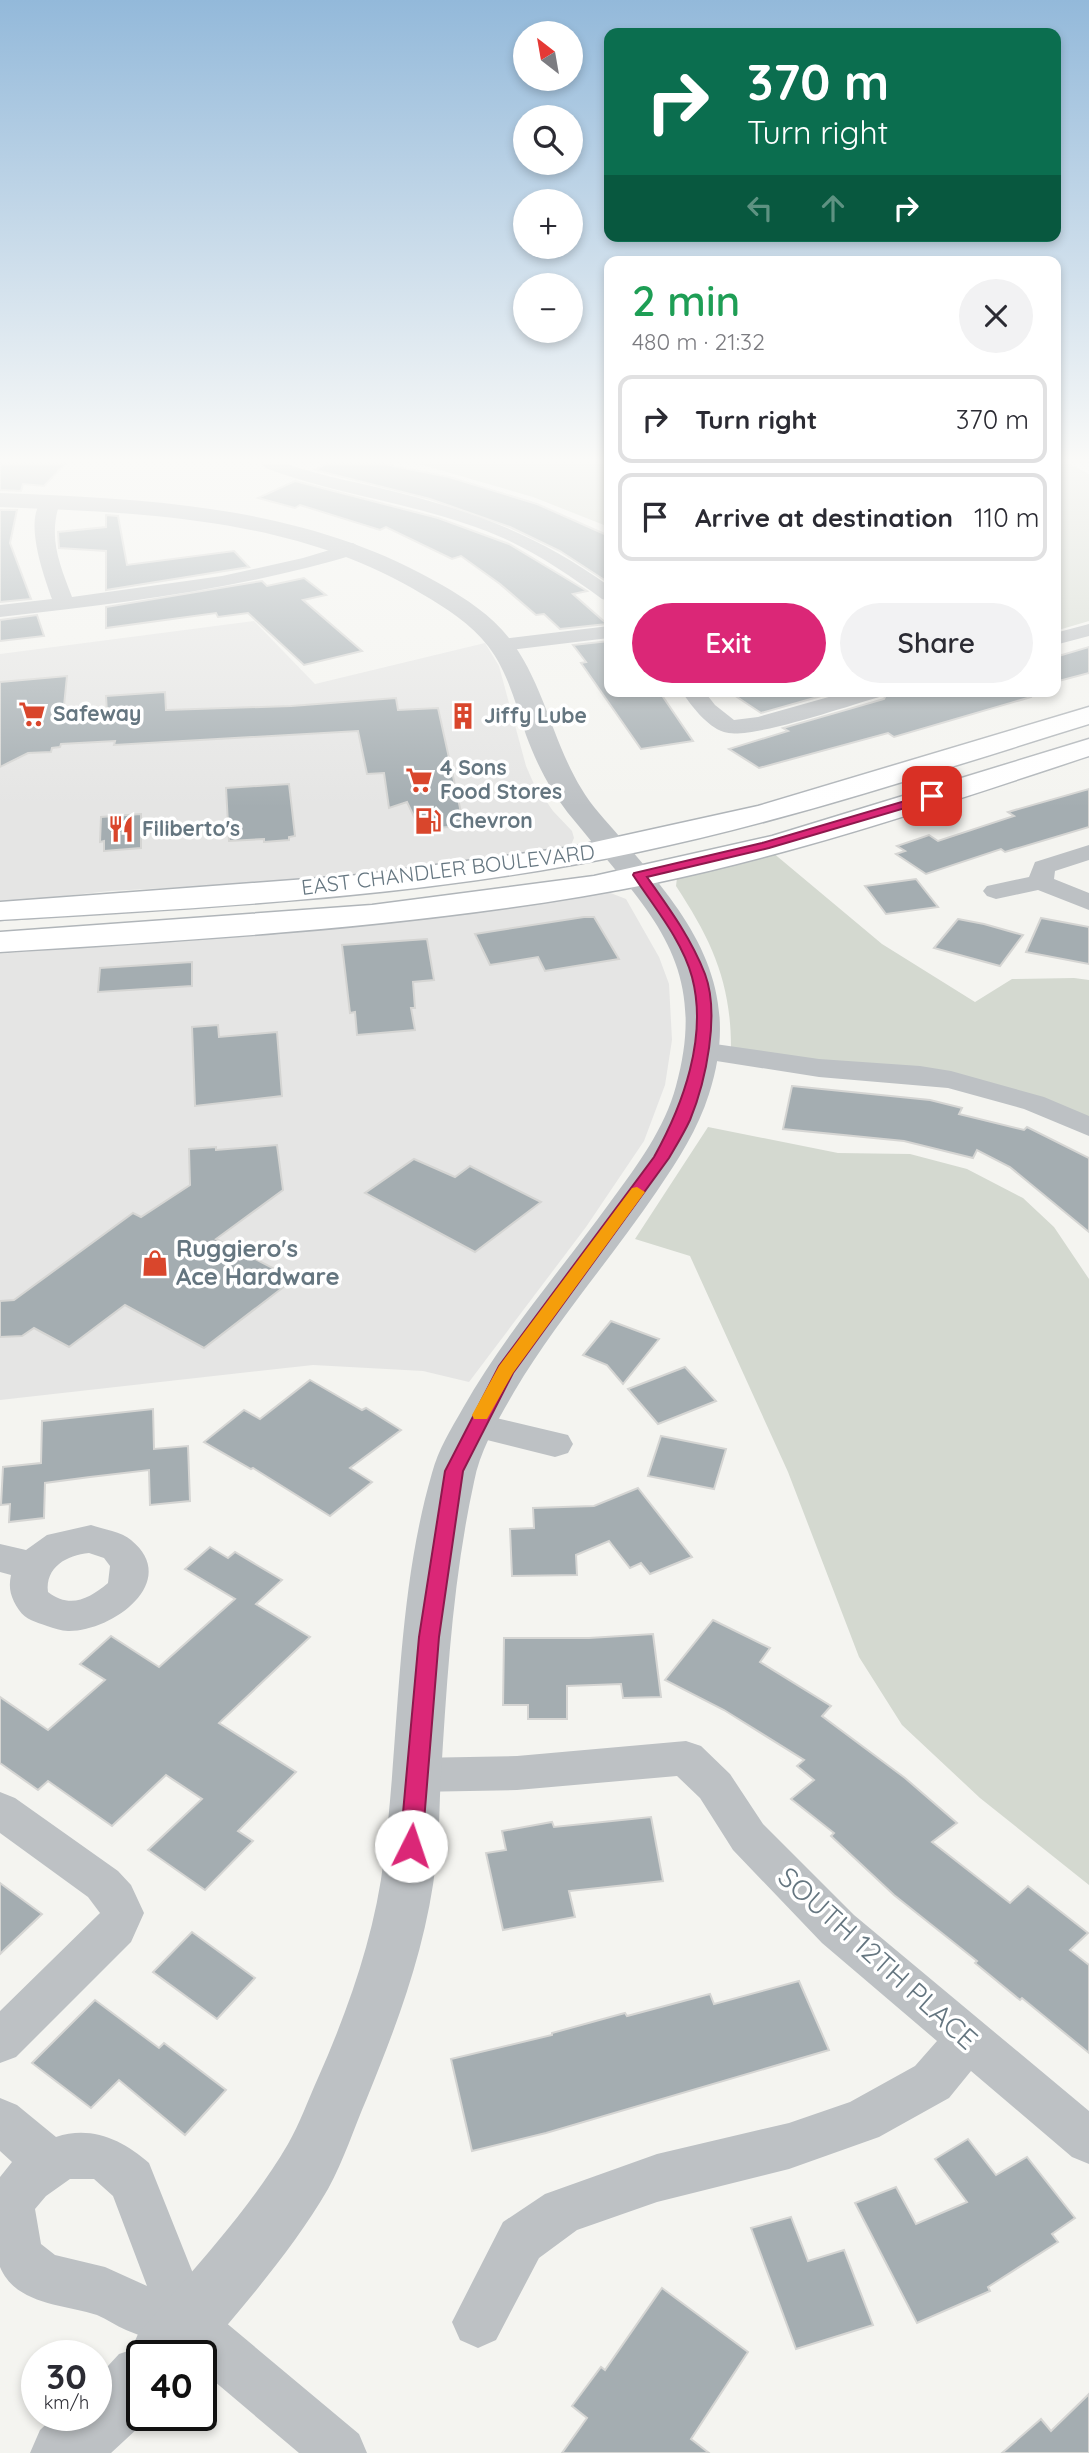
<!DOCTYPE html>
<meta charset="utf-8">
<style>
body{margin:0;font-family:Quicksand,sans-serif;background:#f2f2f3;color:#2b2b33;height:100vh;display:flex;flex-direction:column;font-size:26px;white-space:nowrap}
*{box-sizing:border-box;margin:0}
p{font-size:23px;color:#7c7c81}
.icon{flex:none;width:38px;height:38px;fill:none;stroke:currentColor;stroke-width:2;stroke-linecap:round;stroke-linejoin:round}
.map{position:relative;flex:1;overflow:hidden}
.side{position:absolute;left:604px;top:256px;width:457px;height:441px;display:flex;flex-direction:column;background:#fff;border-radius:14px;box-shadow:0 4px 10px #0003}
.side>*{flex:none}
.guide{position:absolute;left:604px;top:28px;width:457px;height:214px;border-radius:14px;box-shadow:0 4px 10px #0003;background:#0b6e4f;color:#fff;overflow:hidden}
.needle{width:46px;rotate:329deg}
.tools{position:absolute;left:513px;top:21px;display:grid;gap:14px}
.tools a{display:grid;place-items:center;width:70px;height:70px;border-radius:50%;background:#fff;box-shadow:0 4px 10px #0003;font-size:35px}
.speed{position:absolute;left:21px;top:2340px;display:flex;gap:14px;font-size:35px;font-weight:700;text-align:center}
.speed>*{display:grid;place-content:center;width:91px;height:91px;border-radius:50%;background:#fff;box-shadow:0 4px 10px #0003;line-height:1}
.speed small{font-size:18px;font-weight:400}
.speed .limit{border:4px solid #111;border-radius:10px;background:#fff;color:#111}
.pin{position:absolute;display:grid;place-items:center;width:60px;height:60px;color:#fff;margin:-30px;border-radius:14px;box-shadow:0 4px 10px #0006}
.me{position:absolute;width:77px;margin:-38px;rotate:4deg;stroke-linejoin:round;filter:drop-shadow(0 0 5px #0008)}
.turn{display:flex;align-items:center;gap:24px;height:147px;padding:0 28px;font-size:32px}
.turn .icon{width:91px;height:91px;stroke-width:2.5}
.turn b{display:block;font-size:49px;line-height:60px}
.lanes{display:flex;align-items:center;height:66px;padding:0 28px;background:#0003;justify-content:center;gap:35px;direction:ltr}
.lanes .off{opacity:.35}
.round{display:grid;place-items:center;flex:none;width:74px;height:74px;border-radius:37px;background:#f2f2f3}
.headline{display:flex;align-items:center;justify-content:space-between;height:119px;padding:0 28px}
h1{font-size:42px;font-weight:600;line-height:52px;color:#1e9e55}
.action{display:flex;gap:14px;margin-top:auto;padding:14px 28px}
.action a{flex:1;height:80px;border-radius:42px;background:#db2777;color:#fff;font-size:28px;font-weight:600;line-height:80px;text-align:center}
.action a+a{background:#f2f2f3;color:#2b2b33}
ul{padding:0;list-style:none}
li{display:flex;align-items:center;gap:21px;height:88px;margin:0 14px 10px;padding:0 14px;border:4px solid #e1e1e2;border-radius:14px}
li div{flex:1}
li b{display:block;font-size:26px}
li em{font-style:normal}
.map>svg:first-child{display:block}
.built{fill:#e5e5e4}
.green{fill:#d4d9d0}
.building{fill:#a4adb1;stroke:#d5d5d3;stroke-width:2}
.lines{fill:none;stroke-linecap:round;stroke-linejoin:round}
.secondary-casing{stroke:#b0b5b9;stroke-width:3}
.minor{fill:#bdc1c4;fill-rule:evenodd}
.tertiary{fill:#bdc1c4;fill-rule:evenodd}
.secondary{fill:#fff;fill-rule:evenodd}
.route{fill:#db2777;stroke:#8e194d;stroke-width:2}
.slow{fill:#f59e0b}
.labels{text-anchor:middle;stroke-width:7;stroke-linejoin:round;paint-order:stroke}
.far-poi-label{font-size:21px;font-weight:bold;fill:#657680;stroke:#fff;text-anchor:start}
.far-street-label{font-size:21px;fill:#657680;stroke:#fff}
.poi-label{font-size:24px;font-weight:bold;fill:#657680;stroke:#fff;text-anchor:start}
.near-street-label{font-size:28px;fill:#657680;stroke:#fff}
</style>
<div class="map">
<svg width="1089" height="2453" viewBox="0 0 1089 2453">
<rect width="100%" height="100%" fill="#f4f4f0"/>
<g class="built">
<path d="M 254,621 L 315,684 L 485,643 L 499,666 L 526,766 L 533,782 L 553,811 L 572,831 L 574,838 L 571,845 L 559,850 L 465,866 L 279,882 L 110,891 L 0,903 L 0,654 Z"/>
<path d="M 594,892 L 608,892 L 626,899 L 659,957 L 669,984 L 672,1040 L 665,1085 L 644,1141 L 586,1227 L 469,1382 L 423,1371 L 313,1365 L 0,1400 L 0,954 Z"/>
</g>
<g class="green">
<path d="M 419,464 L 609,464 L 609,527 L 533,497 Z"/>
<path d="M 1055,464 L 1070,464 L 1089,474 L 1089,621 L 1055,631 Z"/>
<path d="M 772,852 L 882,944 L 975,1002 L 1012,979 L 1074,978 L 1089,980 L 1089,1127 L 1034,1103 L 731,1048 C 731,982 712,941 676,886 L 677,878 Z"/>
<path d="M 708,1127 L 838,1153 L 910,1154 L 967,1169 L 1023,1198 L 1054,1227 L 1089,1279 L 1089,1885 L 980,1798 L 902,1725 L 859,1657 L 788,1472 L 690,1256 L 635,1239 Z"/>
</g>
<g class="building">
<path d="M 0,464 L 65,464 L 44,486 L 23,484 L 21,491 L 0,490 Z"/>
<path d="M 326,464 L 383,464 L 449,477 L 537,504 L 609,536 L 609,583 L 560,551 L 510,527 L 430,499 L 315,470 Z"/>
<path d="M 295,481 L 438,518 L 509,544 L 587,591 L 573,594 L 607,624 L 560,629 L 544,614 L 536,615 L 500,584 L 461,556 L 452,559 L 386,527 L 380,530 L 300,505 L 295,508 L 258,498 Z"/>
<path d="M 0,510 L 17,510 L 10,543 L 31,599 L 0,602 Z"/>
<path d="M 106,515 L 118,516 L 127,565 L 234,551 L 249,567 L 106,590 L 106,551 L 59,548 L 58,532 L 106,527 Z"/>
<path d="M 304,578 L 326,595 L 303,600 L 362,651 L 304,665 L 248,613 L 218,617 L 216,613 L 106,628 L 106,607 L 262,581 L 267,586 Z"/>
<path d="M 37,615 L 44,636 L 0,641 L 0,620 Z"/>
<path d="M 609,641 L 609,691 L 659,691 L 693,741 L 641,749 L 581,663 L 586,662 L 573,645 Z"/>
<path d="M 1089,647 L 1089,673 L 1055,682 L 1055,657 Z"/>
<path d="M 67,676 L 63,716 L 107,713 L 106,696 L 165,692 L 166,710 L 291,706 L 396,698 L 398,710 L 438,708 L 464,826 L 420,829 L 407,802 L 389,808 L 384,773 L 367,774 L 358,731 L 114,745 L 115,741 L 61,744 L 60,747 L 52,748 L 51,752 L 28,753 L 0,767 L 0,682 Z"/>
<path d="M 728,691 L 839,691 L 761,713 Z"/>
<path d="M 888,691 L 1030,691 L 1031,697 L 894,737 L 888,733 L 759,768 L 729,749 L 788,731 L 783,728 L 884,699 Z"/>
<path d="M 289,784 L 295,836 L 289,837 L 289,840 L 264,842 L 264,839 L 229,841 L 226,788 Z"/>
<path d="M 1089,789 L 1089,827 L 1005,852 L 1001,849 L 926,874 L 896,854 L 905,851 L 897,846 L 929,835 L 938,841 L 1014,816 L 1008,812 Z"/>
<path d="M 141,814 L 141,848 L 104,851 L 104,841 L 100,842 L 101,817 Z"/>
<path d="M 916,879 L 938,907 L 886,914 L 865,886 Z"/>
<path d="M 584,917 L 594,917 L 619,959 L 545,971 L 538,957 L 490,965 L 475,934 Z"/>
<path d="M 1041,918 L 1089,927 L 1089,964 L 1026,952 Z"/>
<path d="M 958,919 L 984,924 L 1023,935 L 1000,966 L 934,948 Z"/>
<path d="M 427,939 L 434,980 L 413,982 L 415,1008 L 411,1008 L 415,1030 L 357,1035 L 355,1012 L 350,1013 L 342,945 Z"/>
<path d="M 192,962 L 192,986 L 98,992 L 100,968 Z"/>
<path d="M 218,1025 L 219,1037 L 277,1032 L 282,1096 L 195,1106 L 192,1027 Z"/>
<path d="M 792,1086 L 930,1100 L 962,1108 L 959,1114 L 1024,1130 L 1027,1127 L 1089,1158 L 1089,1232 L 1010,1167 L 977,1150 L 973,1158 L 904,1141 L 783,1129 Z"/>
<path d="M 277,1145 L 283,1190 L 216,1239 L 294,1279 L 204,1348 L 125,1305 L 69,1347 L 34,1328 L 22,1336 L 0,1337 L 0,1301 L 14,1300 L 133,1213 L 141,1217 L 190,1185 L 189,1149 L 216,1147 L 216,1150 Z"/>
<path d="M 414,1159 L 455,1177 L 470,1166 L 541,1202 L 475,1252 L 365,1193 Z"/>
<path d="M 611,1321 L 659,1339 L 623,1384 L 607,1365 L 583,1355 Z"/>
<path d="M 685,1367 L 716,1401 L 658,1424 L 628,1389 Z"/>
<path d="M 310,1380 L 362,1410 L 366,1408 L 401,1430 L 350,1468 L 372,1482 L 330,1516 L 253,1468 L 251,1469 L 204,1442 L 244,1410 L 260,1419 Z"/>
<path d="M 153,1409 L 154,1449 L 188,1446 L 190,1501 L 150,1505 L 149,1470 L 90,1477 L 45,1483 L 44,1518 L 9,1522 L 10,1504 L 1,1505 L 3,1467 L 41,1463 L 42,1421 Z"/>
<path d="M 661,1436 L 726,1449 L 714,1489 L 648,1476 Z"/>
<path d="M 638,1488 L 692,1557 L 650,1574 L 641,1563 L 630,1568 L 609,1541 L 576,1555 L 577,1575 L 512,1576 L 510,1529 L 534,1528 L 533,1508 L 594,1506 Z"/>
<path d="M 210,1547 L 228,1558 L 235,1552 L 282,1580 L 256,1604 L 310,1637 L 219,1723 L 296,1772 L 238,1831 L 253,1841 L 205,1890 L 148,1850 L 202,1799 L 166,1775 L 112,1826 L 48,1781 L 38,1790 L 0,1763 L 0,1697 L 48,1730 L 105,1680 L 80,1664 L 111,1636 L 159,1667 L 235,1599 L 185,1569 Z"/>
<path d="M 713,1620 L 770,1648 L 760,1662 L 831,1706 L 822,1716 L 905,1778 L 957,1823 L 932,1842 L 1010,1903 L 1028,1886 L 1088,1933 L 1070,1950 L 1089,1965 L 1089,2053 L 1022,1998 L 1020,2000 L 975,1963 L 977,1961 L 894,1895 L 831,1836 L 834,1833 L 791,1799 L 814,1780 L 797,1766 L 804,1760 L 724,1710 L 665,1680 Z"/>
<path d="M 653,1634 L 661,1697 L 623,1698 L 621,1684 L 567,1686 L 567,1719 L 528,1719 L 528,1705 L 503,1705 L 504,1638 L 589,1638 Z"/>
<path d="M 651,1817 L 663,1881 L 569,1891 L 575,1917 L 503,1930 L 486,1853 L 506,1850 L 502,1831 L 552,1822 L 554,1827 Z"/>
<path d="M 0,1883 L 42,1914 L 0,1954 Z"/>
<path d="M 192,1932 L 255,1978 L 217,2019 L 153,1972 Z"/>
<path d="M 799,1981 L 829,2050 L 546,2133 L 472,2151 L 451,2059 L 552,2035 L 552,2033 L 625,2013 L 627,2016 L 710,1994 L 714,2004 Z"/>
<path d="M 95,2000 L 159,2048 L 164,2043 L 226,2090 L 185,2135 L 119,2080 L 91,2108 L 32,2063 Z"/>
<path d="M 968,2139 L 996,2175 L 1027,2157 L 1075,2218 L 1052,2234 L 1058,2242 L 988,2287 L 990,2291 L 917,2323 L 855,2203 L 896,2187 L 916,2224 L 967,2202 L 935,2159 Z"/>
<path d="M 791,2217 L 808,2261 L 844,2250 L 873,2325 L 796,2349 L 751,2228 Z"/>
<path d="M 662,2288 L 748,2352 L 691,2439 L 709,2453 L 562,2453 L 587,2418 L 572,2406 L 601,2367 L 605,2370 Z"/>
<path d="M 1089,2394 L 1089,2453 L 1002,2453 L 1041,2419 L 1051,2431 Z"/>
</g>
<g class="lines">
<defs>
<g id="secondary">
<path d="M 1089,707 L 1089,724 C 940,770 791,820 638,852 C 428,897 213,907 0,920 L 0,902 L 359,875 L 572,847 L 758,806 Z"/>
<path d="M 1089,739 L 1089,756 C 946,803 803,852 655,883 C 440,926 219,938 0,952 L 0,932 L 372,905 L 594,876 L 772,836 Z"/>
</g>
</defs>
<use href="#secondary" class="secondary-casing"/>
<g class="minor">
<path d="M 262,464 L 287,464 C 323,477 363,483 400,493 C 481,514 541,537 609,586 L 609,601 L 602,599 C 569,575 534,551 496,535 C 422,504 340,496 265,468 Z"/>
<path d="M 51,496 L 60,502 C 48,537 59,563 72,597 L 222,576 L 303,558 L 353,543 L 363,549 L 360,553 C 242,589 122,603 0,617 L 0,605 L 52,599 C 45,579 17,505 51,496 Z"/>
<path d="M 1089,624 L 1089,636 L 1055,645 L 1055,633 Z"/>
<path d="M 609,626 L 609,638 L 501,651 L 494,649 L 490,645 L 494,641 L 501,639 Z"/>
<path d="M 681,691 L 704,691 L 715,705 L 734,720 L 758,717 L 850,691 L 886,691 L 883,696 C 853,704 749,741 724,732 C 706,726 692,706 681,691 Z"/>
<path d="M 1089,845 L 1089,860 L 1055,871 L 1054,879 L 1089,893 L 1089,910 L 1038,890 L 996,899 L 987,896 L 983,891 L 987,886 L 1029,877 L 1035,862 Z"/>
<path d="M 701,1042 L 819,1059 L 920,1066 L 951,1071 L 1044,1097 L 1089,1116 L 1089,1136 L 1024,1109 L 948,1088 L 819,1077 L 691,1057 L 687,1051 L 691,1045 Z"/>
<path d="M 475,1413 L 568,1435 L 573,1444 L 568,1453 L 555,1457 L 463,1434 L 457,1425 L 463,1416 Z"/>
<path d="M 91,1525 C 103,1529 122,1532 131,1540 C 182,1582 111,1632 68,1631 C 61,1631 54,1628 47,1626 C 36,1622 26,1620 19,1610 C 11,1598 8,1589 11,1575 L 0,1572 L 0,1544 L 26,1550 L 47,1535 ZM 89,1553 L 104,1558 L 110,1566 L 108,1583 C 89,1599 70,1609 48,1592 C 45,1567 67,1555 89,1553 Z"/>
<path d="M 686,1741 L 701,1746 L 730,1774 L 763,1824 L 854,1915 L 1089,2111 L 1089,2164 L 1072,2157 L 971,2071 L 949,2098 L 879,2137 L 789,2169 L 657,2202 L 577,2230 L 539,2258 L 496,2340 L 478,2348 L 460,2340 L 452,2322 L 503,2222 L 545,2194 L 657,2154 L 789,2123 L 850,2102 L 915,2066 L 937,2041 L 822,1943 L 733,1850 L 700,1798 L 677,1776 L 517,1790 L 415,1792 L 400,1787 L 394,1775 L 400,1763 L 415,1758 L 517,1756 Z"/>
<path d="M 0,1792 L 15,1798 L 118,1871 L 131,1885 L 144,1913 L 131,1942 L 16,2057 L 0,2063 L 0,2011 L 100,1913 L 88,1897 L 0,1833 Z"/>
<path d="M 0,2098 L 17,2105 L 56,2137 C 91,2125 123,2140 149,2163 L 206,2306 L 359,2434 L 367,2453 L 299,2453 L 201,2370 L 201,2356 L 185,2356 C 168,2341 146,2339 126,2330 C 116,2326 107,2319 97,2315 C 63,2304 16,2305 0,2267 L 0,2177 L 12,2162 L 0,2151 ZM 70,2179 L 94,2179 L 113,2196 L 147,2286 L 105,2267 L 55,2255 L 41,2244 L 35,2209 L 46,2196 Z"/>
</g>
<path class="tertiary" d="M 0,493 C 152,499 307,506 442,585 C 466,599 491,615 509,638 C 550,691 554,761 599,813 C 672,898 749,971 709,1094 C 698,1129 678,1160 657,1191 C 611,1259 556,1321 514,1392 C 498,1420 480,1450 474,1482 C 453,1578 447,1678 441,1776 C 439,1805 440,1834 436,1862 C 427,1945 398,2022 367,2098 C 354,2128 344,2160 328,2189 C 293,2249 246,2303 201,2356 L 142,2356 L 142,2415 L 152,2415 L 111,2453 L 30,2453 L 40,2430 L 56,2415 L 96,2415 L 96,2379 L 119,2354 L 131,2350 L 138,2334 C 188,2275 249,2211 288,2144 C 300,2123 308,2100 318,2078 C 349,2008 375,1934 384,1858 C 400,1731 396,1597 432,1473 C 438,1450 451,1429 463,1408 C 505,1334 561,1270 611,1201 C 637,1166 665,1128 676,1086 C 711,960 645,908 573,819 C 552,794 537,765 526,735 C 516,705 508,672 488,646 C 471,624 446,608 422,594 C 294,517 145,513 0,507 Z"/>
<use href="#secondary" class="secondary"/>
</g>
<linearGradient id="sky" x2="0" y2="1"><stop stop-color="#93b9da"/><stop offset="0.57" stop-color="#fafaf8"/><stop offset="1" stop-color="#fafaf8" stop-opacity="0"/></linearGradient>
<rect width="1089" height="807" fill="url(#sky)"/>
<path class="route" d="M 932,793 L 938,796 L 936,799 L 769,848 L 647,877 C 669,908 691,938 705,974 C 720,1014 706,1081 690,1120 C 684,1133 676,1146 669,1158 L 513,1373 L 463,1471 L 439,1637 L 422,1846 L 418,1853 L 411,1856 L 403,1853 L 400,1846 L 419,1637 L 445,1471 L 499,1366 L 654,1157 C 683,1105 708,1037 692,977 C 682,940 654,907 633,875 L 634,873 L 762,843 Z"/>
<path class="slow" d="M 637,1187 L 645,1192 L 513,1373 L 487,1419 L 474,1419 L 472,1415 L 499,1366 L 632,1188 Z"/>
<defs>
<symbol id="supermarket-bare" viewBox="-9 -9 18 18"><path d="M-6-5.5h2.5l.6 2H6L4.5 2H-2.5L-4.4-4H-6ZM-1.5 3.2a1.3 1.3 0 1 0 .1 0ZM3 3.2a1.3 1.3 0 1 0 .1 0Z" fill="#d9462c" stroke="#fff" stroke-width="2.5" paint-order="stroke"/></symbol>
<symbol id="building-bare" viewBox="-9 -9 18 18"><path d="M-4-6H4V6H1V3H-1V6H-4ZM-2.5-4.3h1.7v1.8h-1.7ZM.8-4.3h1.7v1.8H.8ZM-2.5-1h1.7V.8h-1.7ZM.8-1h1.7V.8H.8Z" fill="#d9462c" stroke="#fff" stroke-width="2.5" paint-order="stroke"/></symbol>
<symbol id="fuel-bare" viewBox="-9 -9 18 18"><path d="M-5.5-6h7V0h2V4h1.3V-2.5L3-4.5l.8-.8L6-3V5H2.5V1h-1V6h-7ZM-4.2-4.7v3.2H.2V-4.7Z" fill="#d9462c" stroke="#fff" stroke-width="2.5" paint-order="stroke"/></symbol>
<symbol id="restaurant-bare" viewBox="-9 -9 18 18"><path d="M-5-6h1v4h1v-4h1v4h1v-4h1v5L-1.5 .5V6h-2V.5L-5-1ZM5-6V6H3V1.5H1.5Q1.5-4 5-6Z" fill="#d9462c" stroke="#fff" stroke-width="2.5" paint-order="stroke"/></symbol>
<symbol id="shop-bare" viewBox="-9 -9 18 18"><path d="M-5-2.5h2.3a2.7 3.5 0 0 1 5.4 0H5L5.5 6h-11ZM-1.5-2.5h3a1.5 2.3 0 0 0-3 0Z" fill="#d9462c" stroke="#fff" stroke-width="2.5" paint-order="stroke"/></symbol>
</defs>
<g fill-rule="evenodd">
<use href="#supermarket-bare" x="13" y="695" width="38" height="38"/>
<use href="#building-bare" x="444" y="697" width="38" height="38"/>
<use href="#supermarket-bare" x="400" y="761" width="38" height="38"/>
<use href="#fuel-bare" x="409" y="802" width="38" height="38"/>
<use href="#restaurant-bare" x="102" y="810" width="38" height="38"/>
<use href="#shop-bare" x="136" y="1244" width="38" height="38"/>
</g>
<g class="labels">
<g class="far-poi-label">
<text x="53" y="721">Safeway</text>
<text x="484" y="723">Jiffy Lube</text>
<text x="440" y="775">4 Sons<tspan x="440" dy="24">Food Stores</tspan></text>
<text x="449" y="828">Chevron</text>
<text x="142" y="836">Filiberto's</text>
</g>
<g class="far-street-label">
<text transform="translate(448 870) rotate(-7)" y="7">EAST CHANDLER BOULEVARD</text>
</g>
<g class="poi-label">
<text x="176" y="1257">Ruggiero's<tspan x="176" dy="28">Ace Hardware</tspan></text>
</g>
<g class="near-street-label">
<text transform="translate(878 1958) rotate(42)" y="10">SOUTH 12TH PLACE</text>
</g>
</g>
</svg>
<div class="tools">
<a><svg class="needle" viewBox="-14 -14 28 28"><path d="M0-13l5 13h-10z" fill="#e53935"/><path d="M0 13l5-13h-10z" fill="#7c7c81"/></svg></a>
<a><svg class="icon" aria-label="search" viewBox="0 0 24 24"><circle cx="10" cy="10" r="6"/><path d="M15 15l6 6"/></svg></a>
<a>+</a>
<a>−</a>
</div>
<div class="speed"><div>30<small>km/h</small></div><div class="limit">40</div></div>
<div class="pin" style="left:932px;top:796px;background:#d93025"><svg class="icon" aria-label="arrive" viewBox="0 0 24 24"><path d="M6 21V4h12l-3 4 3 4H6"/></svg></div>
<svg class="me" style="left:411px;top:1846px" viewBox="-20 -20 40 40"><circle r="19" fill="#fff"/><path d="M0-13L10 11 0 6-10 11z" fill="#db2777"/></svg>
<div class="guide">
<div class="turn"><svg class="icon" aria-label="right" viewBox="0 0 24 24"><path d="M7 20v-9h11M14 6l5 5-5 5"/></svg><div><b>370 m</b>Turn right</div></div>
<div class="lanes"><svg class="icon off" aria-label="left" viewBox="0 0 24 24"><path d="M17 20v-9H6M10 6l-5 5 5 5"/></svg><svg class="icon off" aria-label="ahead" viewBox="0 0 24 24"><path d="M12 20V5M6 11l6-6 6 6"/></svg><svg class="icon" aria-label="right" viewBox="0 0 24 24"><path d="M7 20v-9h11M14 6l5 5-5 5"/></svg></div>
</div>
<section class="side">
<div class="headline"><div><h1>2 min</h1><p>480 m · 21:32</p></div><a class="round"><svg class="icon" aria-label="close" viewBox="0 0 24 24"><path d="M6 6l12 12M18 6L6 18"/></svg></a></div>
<ul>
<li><svg class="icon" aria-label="right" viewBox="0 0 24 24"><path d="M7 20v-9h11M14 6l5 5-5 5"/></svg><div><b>Turn right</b></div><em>370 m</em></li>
<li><svg class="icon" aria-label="arrive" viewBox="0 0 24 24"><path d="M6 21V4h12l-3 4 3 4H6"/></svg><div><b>Arrive at destination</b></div><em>110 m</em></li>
</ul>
<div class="action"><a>Exit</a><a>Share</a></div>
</section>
</div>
